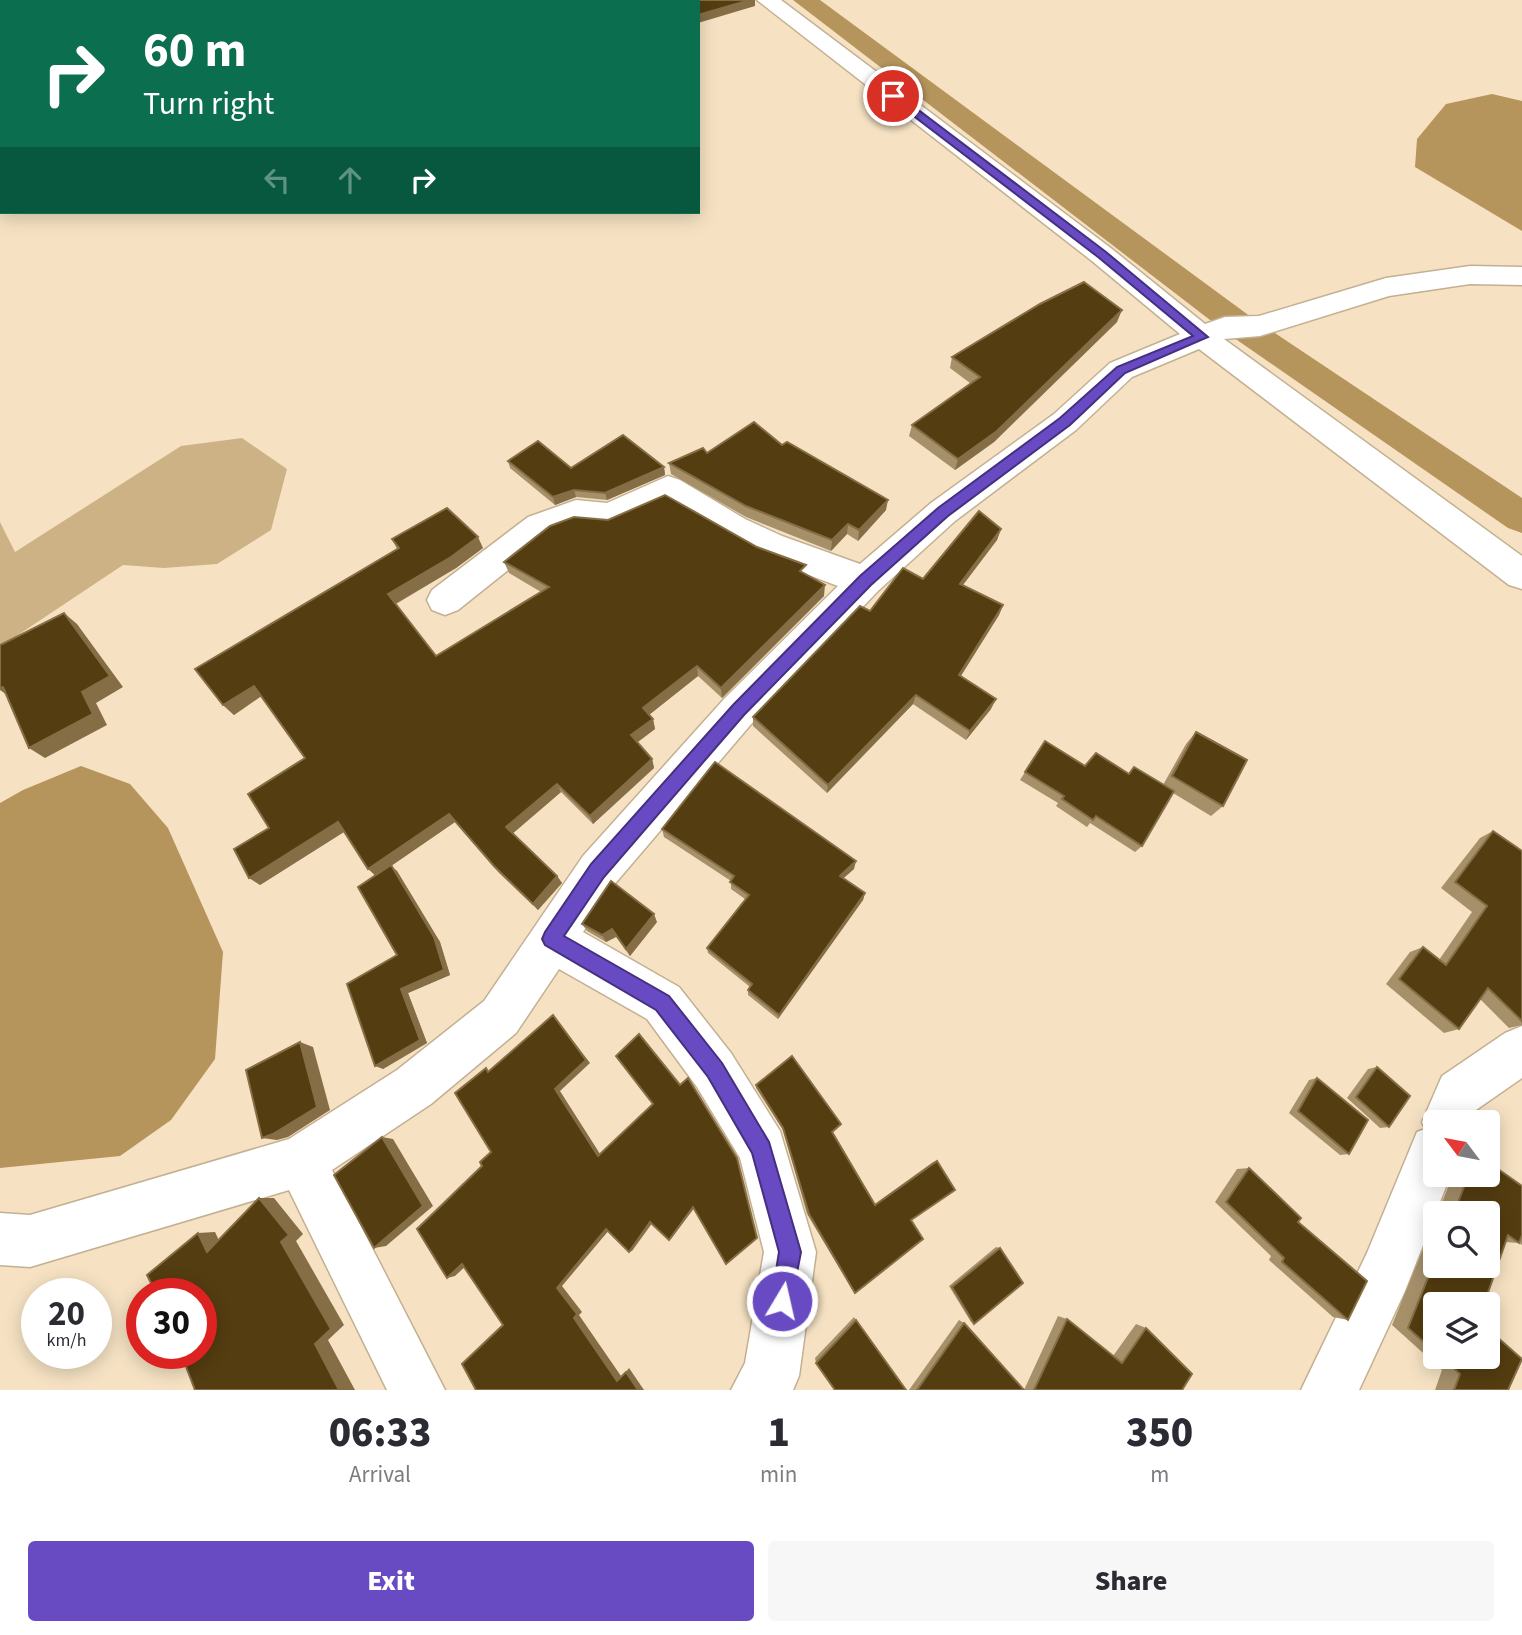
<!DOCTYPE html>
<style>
body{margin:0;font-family:"Source Sans 3",sans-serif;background:#f7f7f7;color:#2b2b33;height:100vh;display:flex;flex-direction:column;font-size:26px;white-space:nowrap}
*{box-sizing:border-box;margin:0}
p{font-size:23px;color:#7c7c81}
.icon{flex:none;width:38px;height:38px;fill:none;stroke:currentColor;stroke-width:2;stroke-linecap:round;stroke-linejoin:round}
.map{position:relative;height:1390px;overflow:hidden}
.details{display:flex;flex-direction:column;background:#fff;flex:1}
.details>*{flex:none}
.guide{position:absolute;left:0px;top:0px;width:700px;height:214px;box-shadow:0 4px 18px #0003;background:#0b6e4f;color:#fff;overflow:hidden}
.needle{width:46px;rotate:302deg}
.controls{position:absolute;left:1423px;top:1110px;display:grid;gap:14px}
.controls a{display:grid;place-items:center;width:77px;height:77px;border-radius:7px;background:#fff;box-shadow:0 4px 18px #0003;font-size:35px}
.speed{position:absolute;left:21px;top:1278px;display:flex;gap:14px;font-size:35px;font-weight:700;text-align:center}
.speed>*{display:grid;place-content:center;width:91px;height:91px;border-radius:50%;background:#fff;box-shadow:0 4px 18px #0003;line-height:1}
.speed small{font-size:18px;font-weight:400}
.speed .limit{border:10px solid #d22;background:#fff;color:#111}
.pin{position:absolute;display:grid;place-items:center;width:60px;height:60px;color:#fff;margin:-30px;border:4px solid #fff;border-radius:50%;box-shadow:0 2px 7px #0007}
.me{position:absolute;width:77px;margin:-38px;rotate:9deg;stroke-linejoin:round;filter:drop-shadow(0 0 5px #0008)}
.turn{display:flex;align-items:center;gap:24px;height:147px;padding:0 28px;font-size:32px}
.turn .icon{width:91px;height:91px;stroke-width:2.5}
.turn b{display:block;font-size:49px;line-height:60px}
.lanes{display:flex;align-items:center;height:66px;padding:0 28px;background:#0003;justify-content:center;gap:35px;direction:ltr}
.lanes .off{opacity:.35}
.eta{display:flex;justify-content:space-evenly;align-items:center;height:119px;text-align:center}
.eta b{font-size:42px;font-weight:800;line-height:49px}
.cta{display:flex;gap:14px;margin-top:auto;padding:14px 28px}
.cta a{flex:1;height:80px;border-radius:7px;background:#684ac3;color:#fff;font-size:28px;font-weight:800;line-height:80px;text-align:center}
.cta a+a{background:#f7f7f7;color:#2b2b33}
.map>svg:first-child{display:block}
.green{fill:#cdb286}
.water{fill:#b6955c}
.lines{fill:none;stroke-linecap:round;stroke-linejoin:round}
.canal{fill:#b6955c;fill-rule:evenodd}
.minor-casing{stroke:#c3b092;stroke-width:3}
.minor{fill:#fff;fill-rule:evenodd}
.wall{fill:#a5906a}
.shaded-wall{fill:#856e46}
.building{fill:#543d10;stroke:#856e46;stroke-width:2}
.route{fill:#684ac3;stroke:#44307f;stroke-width:2}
</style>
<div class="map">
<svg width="1522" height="1390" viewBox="0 0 1522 1390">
<rect width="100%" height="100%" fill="#f6e2c3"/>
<path class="green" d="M 242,438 L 287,469 L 271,530 L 217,564 L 164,568 L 123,565 L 0,647 L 0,522 L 15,552 L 181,446 Z"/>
<g class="water">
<path d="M 1492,94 L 1522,101 L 1522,231 L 1415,167 L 1417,139 L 1446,104 Z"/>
<path d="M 81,766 L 130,784 L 168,828 L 223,952 L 215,1059 L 171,1120 L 120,1156 L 0,1168 L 0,803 L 23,790 Z"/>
</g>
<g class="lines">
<path class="canal" d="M 793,0 L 820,0 L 1251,317 L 1522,498 L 1522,533 L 1508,528 L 1227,333 Z"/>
<defs>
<g id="minor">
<path d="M 757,0 L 781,0 L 1112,249 L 1205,324 L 1225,317 L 1259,316 L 1386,278 L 1470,266 L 1522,267 L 1522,285 L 1470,284 L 1389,296 L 1260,336 L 1224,339 L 1522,556 L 1522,589 L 1509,585 L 1199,349 L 1132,377 L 1076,430 L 955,521 L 878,591 L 753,722 L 613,886 L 583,932 L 679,987 L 731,1053 L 780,1131 L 816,1252 L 799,1376 L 793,1390 L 731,1390 L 745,1363 L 764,1252 L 740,1158 L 697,1087 L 647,1019 L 559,969 L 516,1033 L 431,1104 L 332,1170 L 445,1390 L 387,1390 L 289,1190 L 30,1267 L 0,1265 L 0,1213 L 30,1215 L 289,1139 L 397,1070 L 484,1001 L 583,856 L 725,698 L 838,586 L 758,556 L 721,537 L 667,504 L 610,529 L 577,526 L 552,535 L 458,610 L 445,615 L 432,610 L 427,600 L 432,590 L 528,517 L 576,500 L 607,503 L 668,476 L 680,480 L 745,519 L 782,536 L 860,564 L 931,503 L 1054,414 L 1110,363 L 1180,334 L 1092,261 Z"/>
<path d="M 1522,1026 L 1522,1078 L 1476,1110 L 1472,1122 L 1435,1122 L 1435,1174 L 1451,1174 L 1405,1291 L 1359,1390 L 1301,1390 L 1367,1253 L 1417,1132 L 1425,1129 L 1422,1122 L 1442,1076 L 1505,1033 Z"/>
</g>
</defs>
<use href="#minor" class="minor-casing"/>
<use href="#minor" class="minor"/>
</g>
<g class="wall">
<path d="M 1117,322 L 994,442 L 955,470 L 909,436 L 912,425 L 970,383 L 950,368 L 952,357 Z"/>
<path d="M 782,445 L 886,510 L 858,541 L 847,534 L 831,551 L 746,517 L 671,474 L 669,463 L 707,453 Z"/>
<path d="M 508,461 L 571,468 L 664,467 L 665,475 L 607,500 L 576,497 L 555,505 L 510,468 Z"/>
<path d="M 1001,529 L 997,540 L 963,585 L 1003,605 L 999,615 L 961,676 L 991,709 L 966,740 L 913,704 L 827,793 L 753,726 L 753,717 L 870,611 L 923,579 Z"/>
<path d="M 392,539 L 483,548 L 456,568 L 396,604 L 436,656 L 541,592 L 509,573 L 504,562 L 757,547 L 805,574 L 824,596 L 722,698 L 698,676 L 649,715 L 653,719 L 655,729 L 637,742 L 652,759 L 654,768 L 593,824 L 561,792 L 513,833 L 557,876 L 562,883 L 538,910 L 499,873 L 455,822 L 391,866 L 397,871 L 440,942 L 450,975 L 408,993 L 427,1043 L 383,1069 L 397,955 L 375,876 L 344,832 L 260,885 L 269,828 L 305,758 L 261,696 L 234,715 L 223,705 L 397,549 Z"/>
<path d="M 1196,732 L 1223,806 L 1211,816 L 1173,793 L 1142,846 L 1135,852 L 1090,823 L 1087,827 L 1056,806 L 1058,803 L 1020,780 L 1045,741 L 1085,766 L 1129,774 L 1134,767 L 1163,785 L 1186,744 Z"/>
<path d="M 662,829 L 854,869 L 843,878 L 865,893 L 863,900 L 778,1019 L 748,995 L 748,990 L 750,987 L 708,953 L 707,948 L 745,899 L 731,889 L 731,881 L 664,837 Z"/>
<path d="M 1493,831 L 1522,851 L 1522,1025 L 1509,1028 L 1480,999 L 1459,1029 L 1444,1033 L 1386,984 L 1410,952 L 1423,947 L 1439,960 L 1472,912 L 1441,888 L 1480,838 Z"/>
<path d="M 657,922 L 630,956 L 616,937 L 606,942 L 587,931 L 582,924 Z"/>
<path d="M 1377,1067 L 1389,1127 L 1380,1128 L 1347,1098 L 1368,1069 Z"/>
<path d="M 1317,1078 L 1349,1154 L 1340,1155 L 1289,1113 L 1309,1080 Z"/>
<path d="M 756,1085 L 833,1132 L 875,1204 L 933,1162 L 937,1161 L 911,1220 L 855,1293 L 853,1291 L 807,1214 L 783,1130 L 756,1088 Z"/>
<path d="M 1249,1168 L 1298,1222 L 1348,1320 L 1333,1317 L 1269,1260 L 1271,1256 L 1215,1202 L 1237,1169 Z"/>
<path d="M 1453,1174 L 1488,1174 L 1522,1186 L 1522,1245 L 1519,1243 L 1505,1242 L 1435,1304 L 1435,1356 L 1488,1356 L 1508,1390 L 1435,1390 L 1442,1370 L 1392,1325 L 1435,1220 L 1435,1265 L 1488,1213 L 1438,1213 Z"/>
<path d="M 996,1247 L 1000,1248 L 974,1324 L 971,1322 L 949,1286 Z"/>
<path d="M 1058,1316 L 1067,1319 L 1113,1356 L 1136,1324 L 1146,1328 L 1182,1390 L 909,1390 L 959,1320 L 964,1323 L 1024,1390 Z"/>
<path d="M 854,1317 L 906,1390 L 816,1363 L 815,1358 Z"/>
</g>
<g class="shaded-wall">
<path d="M 750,0 L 755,0 L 755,6 L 698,23 L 698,15 Z"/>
<path d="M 1122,310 L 1117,322 L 994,442 L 955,470 L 958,459 Z"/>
<path d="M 664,467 L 665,475 L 607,500 L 605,493 Z"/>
<path d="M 574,490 L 576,497 L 555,505 L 553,497 Z"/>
<path d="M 888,500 L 886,510 L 858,541 L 859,530 Z"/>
<path d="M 848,524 L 847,534 L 831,551 L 832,540 Z"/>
<path d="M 1001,529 L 997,540 L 956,594 L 960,584 Z"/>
<path d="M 478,537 L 483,548 L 456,568 L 395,604 L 388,594 Z"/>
<path d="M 825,585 L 824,596 L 722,698 L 721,688 Z"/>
<path d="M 1003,605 L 999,615 L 955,685 L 959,675 Z"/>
<path d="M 64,613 L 77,624 L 123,687 L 96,703 L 107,725 L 45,758 L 29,748 L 82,692 Z"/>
<path d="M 697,666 L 698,676 L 645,718 L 643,708 Z"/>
<path d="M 254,686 L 263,695 L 234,715 L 223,705 Z"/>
<path d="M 3,687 L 14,700 L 0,690 L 0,688 Z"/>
<path d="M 916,695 L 913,704 L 827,793 L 828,785 Z"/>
<path d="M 996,699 L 991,709 L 966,740 L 970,731 Z"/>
<path d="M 653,719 L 655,729 L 634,745 L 631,735 Z"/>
<path d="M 652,759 L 654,768 L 593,824 L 590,816 Z"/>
<path d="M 557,784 L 561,792 L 511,835 L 506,827 Z"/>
<path d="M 449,814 L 455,822 L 391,866 L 397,871 L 440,942 L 450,975 L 408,993 L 427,1043 L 383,1069 L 375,1066 L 401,989 L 391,866 L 376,876 L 368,869 Z"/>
<path d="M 338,822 L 347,830 L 260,885 L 249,878 Z"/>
<path d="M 856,861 L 854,869 L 838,883 L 840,876 Z"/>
<path d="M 557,876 L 562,883 L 538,910 L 533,904 Z"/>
<path d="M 865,893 L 863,900 L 778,1019 L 779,1015 Z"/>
<path d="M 654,914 L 657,922 L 630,956 L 626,949 Z"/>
<path d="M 612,929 L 616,937 L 606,942 L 602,935 Z"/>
<path d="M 553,1015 L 557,1020 L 590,1063 L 560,1091 L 602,1157 L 598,1156 L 555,1089 Z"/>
<path d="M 300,1042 L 313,1047 L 330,1110 L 288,1137 L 277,1140 L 262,1138 Z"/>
<path d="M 382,1137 L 393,1139 L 433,1206 L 386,1246 L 374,1248 Z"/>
<path d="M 259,1198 L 274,1198 L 303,1234 L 296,1241 L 344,1325 L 328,1340 L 355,1390 L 339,1390 L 315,1344 Z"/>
<path d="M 693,1207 L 695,1207 L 671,1239 L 669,1240 Z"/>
<path d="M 650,1222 L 653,1222 L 632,1251 L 629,1252 Z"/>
<path d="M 606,1229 L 610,1229 L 562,1286 L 582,1312 L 579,1315 L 621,1376 L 617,1381 L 574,1318 L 557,1288 Z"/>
<path d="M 215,1232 L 224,1251 L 207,1252 L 198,1233 Z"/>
<path d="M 469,1263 L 455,1276 L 447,1278 L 462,1264 Z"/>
<path d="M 629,1368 L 644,1390 L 638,1390 L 626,1372 Z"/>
</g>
<g class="building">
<path d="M 667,0 L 750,0 L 698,15 L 698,2 L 669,2 Z"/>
<path d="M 1084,282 L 1122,310 L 997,431 L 958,459 L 912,425 L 980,377 L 952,357 L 1040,304 Z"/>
<path d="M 754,422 L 782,445 L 787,442 L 888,500 L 859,530 L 848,524 L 832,540 L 746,506 L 669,463 L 703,448 L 707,453 Z"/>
<path d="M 623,435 L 664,467 L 605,493 L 574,490 L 553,497 L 508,461 L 538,441 L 571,468 Z"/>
<path d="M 665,495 L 757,547 L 806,565 L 800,571 L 825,585 L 721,688 L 697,666 L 643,708 L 653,719 L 631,735 L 652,759 L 590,816 L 557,784 L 506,827 L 557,876 L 533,904 L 494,866 L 449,814 L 368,869 L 338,822 L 249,878 L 234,849 L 269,828 L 248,794 L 305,758 L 254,686 L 223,705 L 195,669 L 399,548 L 392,539 L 447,508 L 478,537 L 451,557 L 388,594 L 436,656 L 549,587 L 504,562 L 550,526 L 574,517 L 608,520 Z"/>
<path d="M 979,511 L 1001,529 L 960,584 L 1003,605 L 959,675 L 996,699 L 970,731 L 916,695 L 828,785 L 753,717 L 860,606 L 870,611 L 903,568 L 923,579 Z"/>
<path d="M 64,613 L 110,676 L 82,692 L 93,714 L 29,748 L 3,687 L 0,688 L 0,645 Z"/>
<path d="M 1196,732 L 1247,760 L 1223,806 L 1172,776 Z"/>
<path d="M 1045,741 L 1085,766 L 1096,753 L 1129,774 L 1134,767 L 1174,791 L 1142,846 L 1096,816 L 1093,820 L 1062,799 L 1064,796 L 1025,772 Z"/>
<path d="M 715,762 L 856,861 L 840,876 L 865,893 L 779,1015 L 748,990 L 752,984 L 707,948 L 749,895 L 730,882 L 734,876 L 662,829 Z"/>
<path d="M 1493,831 L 1522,851 L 1522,1021 L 1488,988 L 1459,1029 L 1399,979 L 1423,947 L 1446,965 L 1487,906 L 1455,882 Z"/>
<path d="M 391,865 L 434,937 L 444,970 L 401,989 L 420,1040 L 375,1066 L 347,984 L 397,955 L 358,887 Z"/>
<path d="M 611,881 L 654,914 L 626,949 L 612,929 L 602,935 L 582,924 Z"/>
<path d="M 553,1015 L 586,1060 L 555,1089 L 598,1156 L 653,1104 L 616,1056 L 639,1034 L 680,1085 L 688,1078 L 737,1158 L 757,1238 L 726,1264 L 693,1207 L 669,1240 L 650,1222 L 629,1252 L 606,1229 L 557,1288 L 577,1314 L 574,1318 L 617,1381 L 626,1372 L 638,1390 L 476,1390 L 462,1364 L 503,1325 L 462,1264 L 447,1278 L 417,1229 L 482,1166 L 480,1162 L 491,1152 L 455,1093 L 486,1068 L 488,1072 Z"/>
<path d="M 300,1042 L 317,1107 L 273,1134 L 262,1138 L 246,1070 Z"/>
<path d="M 792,1056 L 841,1124 L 832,1132 L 875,1205 L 937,1161 L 955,1190 L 911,1220 L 923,1239 L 855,1293 L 809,1214 L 783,1128 L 756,1085 Z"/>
<path d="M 1377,1067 L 1410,1096 L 1389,1127 L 1356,1097 Z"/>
<path d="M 1317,1078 L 1368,1120 L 1349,1154 L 1298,1111 Z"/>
<path d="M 382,1137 L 423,1206 L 374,1248 L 334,1175 Z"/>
<path d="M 1488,1162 L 1522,1186 L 1522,1235 L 1519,1243 L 1508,1235 L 1484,1304 L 1435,1304 L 1435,1352 L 1408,1328 L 1435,1260 L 1435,1265 L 1488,1265 L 1488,1213 L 1454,1213 L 1469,1174 L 1488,1174 Z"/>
<path d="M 1249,1168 L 1301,1218 L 1298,1222 L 1367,1281 L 1348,1320 L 1282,1262 L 1284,1258 L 1226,1202 Z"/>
<path d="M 259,1198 L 289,1235 L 281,1242 L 331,1329 L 315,1344 L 339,1390 L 195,1390 L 185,1364 L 187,1362 L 183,1353 L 201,1353 L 201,1293 L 156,1293 L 147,1275 L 198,1233 L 207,1252 Z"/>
<path d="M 1000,1248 L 1023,1283 L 974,1324 L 952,1287 Z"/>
<path d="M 1067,1319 L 1122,1363 L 1146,1328 L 1192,1374 L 1182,1390 L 1034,1390 Z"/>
<path d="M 856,1320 L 906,1390 L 835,1390 L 816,1363 Z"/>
<path d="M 964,1323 L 1024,1390 L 917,1390 Z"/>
<path d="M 1488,1329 L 1522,1359 L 1508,1390 L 1454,1390 L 1460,1374 L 1440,1356 L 1488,1356 Z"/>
</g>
<path class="route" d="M 890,93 L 896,93 L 1106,252 L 1208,337 L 1125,373 L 1070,425 L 948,516 L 871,585 L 744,715 L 604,877 L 564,936 L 669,996 L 722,1063 L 769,1142 L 801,1252 L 790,1309 L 782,1313 L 775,1309 L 771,1301 L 779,1252 L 752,1153 L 708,1077 L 656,1010 L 545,945 L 542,939 L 545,932 L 591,864 L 733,705 L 860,576 L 938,508 L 1060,418 L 1117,367 L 1193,336 L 1098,257 L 890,98 Z"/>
</svg>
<div class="controls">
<a><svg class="needle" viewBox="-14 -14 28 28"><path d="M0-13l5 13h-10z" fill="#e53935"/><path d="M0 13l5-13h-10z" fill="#7c7c81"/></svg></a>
<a><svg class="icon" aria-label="search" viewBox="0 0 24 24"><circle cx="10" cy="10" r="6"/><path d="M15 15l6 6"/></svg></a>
<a><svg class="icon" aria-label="layers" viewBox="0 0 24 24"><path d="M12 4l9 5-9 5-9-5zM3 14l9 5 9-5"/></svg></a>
</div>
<div class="speed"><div>20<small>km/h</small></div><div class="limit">30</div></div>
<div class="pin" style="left:893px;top:96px;background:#d93025"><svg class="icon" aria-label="arrive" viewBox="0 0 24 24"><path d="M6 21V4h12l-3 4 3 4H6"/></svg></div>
<svg class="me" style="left:782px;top:1301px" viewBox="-20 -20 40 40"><circle r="17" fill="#684ac3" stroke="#fff" stroke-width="3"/><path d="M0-11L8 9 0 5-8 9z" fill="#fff"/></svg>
<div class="guide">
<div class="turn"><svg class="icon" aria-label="right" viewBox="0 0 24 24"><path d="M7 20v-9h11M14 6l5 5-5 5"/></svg><div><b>60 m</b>Turn right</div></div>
<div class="lanes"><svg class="icon off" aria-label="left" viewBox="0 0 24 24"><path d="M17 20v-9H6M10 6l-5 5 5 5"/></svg><svg class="icon off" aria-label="ahead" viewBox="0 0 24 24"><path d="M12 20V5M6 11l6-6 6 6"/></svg><svg class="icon" aria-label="right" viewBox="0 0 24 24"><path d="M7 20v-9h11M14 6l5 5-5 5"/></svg></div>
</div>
</div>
<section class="details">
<div class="eta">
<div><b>06:33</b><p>Arrival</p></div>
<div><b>1</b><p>min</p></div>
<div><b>350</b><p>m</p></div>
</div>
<div class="cta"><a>Exit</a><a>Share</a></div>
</section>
